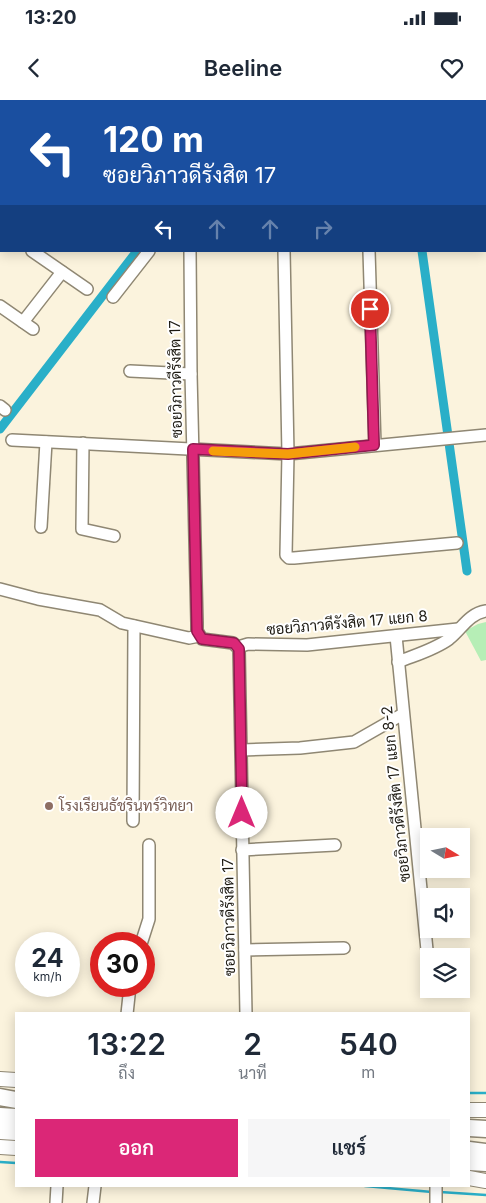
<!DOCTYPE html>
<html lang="th">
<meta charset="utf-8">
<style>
body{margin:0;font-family:Inter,Sarabun,sans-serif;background:#f6f6f7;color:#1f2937;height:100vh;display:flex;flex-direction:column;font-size:19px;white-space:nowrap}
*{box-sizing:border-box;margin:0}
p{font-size:16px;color:#747a83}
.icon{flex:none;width:28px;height:28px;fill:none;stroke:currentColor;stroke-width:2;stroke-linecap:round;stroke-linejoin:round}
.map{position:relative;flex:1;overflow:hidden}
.sheet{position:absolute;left:15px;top:912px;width:455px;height:175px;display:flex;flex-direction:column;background:#fff;border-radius:0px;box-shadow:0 2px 12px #0003}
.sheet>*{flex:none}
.hud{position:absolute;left:0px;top:0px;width:486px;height:152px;box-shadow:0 2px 12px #0003;background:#1a4fa0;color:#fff;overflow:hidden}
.needle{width:32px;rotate:100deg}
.buttons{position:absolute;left:420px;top:728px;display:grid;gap:10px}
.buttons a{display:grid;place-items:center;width:50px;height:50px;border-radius:0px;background:#fff;box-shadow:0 2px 12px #0003;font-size:25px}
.speed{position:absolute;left:15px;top:832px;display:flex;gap:10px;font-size:25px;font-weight:700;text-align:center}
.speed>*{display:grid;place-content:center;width:65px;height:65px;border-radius:50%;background:#fff;box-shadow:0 2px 12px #0003;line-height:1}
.speed small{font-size:12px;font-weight:400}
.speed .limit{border:8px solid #d22;background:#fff;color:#111}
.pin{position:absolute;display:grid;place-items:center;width:42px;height:42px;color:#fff;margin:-21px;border:2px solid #fff;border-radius:50%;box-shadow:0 1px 5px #0007}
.me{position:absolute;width:55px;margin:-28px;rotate:0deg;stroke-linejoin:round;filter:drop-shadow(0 0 4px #0008)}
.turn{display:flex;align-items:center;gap:18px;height:105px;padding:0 20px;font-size:22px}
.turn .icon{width:65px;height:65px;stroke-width:2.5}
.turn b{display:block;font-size:35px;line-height:42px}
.lanes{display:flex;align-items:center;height:48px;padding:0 20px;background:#0003;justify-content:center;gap:25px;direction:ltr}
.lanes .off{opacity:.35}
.eta{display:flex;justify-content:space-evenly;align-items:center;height:85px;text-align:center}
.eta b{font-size:30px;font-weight:600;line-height:35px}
.button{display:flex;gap:10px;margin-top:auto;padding:10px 20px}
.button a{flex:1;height:58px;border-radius:0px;background:#db2777;color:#fff;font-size:20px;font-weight:600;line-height:58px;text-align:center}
.button a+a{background:#f6f6f7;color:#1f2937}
.status{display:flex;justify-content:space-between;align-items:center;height:35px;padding:0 25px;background:#fff;direction:ltr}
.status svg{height:14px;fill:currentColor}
header{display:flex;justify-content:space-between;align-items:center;height:65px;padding:0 20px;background:#fff;font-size:22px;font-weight:600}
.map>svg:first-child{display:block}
.green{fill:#b6eeb6}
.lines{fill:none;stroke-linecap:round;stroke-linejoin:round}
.stream{stroke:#2aafc8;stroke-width:2.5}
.canal{stroke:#2aafc8;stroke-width:9}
.minor-casing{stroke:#8f8773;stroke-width:14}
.major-casing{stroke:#8f8773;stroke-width:16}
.highway-casing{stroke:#8f8773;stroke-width:19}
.minor{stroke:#fff;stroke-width:11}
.major{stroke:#fff;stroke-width:14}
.highway{stroke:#fff;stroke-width:16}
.route-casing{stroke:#8e194d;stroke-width:12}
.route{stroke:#db2777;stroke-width:9}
.slow{stroke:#f59e0b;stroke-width:9}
.education-dot{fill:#8d6e63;stroke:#fff;stroke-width:2}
.labels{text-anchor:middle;stroke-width:4;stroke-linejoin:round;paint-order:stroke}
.street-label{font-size:15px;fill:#1d1a12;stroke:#fff}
.education-label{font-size:15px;fill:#785e54;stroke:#fff;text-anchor:start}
</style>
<div class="status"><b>13:20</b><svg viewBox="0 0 49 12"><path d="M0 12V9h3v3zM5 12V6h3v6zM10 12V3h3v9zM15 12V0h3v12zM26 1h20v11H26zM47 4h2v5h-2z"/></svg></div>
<header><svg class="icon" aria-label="back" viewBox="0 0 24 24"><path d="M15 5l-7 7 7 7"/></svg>Beeline<svg class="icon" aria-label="heart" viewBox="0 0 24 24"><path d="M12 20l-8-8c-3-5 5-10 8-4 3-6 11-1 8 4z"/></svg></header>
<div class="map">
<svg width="486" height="1103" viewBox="0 0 486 1103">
<rect width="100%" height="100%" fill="#fbf3dd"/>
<path class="green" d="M 486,522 L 486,560 L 481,561 L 465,531 L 478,524 Z"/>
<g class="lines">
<g class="stream">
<path d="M 469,993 L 486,993"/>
<path d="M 0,1062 L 16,1063"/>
<path d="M 365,1086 L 432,1092"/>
<path d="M 440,1092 L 486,1095"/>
</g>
<g class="canal">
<path d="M 406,0 L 406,1"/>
<path d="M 253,1 L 254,0"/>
<path d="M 422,151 L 467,471"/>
<path d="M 0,329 L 137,151"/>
</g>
<defs>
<g id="minor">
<path d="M 22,0 L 23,1"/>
<path d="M 176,0 L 177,1"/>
<path d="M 97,1 L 98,0"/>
<path d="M 268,1 L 269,0"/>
<path d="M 485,30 L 486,30"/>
<path d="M 0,81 L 1,79"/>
<path d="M 0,127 L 1,126"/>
<path d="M 32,151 L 87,189"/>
<path d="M 190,151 L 191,274 L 197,523 L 197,531 L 202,539 L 233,543 L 239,549 L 246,914"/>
<path d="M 284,151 L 288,354 L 286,455 L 289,458 L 294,458 L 457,443"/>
<path d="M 369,151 L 375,345"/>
<path d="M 113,197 L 149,151"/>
<path d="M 0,206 L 33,229"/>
<path d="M 23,222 L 62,172"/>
<path d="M 130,271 L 191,274"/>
<path d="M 0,306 L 5,310"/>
<path d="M 12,340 L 288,354 L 486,335"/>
<path d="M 83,343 L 82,429 L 114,436"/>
<path d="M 41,427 L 46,342"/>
<path d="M 0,489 L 38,499 L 100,510 L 122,523 L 189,538 L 199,536"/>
<path d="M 396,536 L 427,850"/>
<path d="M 238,547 L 248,544 L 307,545 L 458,529"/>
<path d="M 398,562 C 415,555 434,550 449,539 C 462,529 468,514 486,511"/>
<path d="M 242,650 L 300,648 L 354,642 L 403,614"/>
<path d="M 133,721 L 134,526"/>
<path d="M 242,750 L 335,745"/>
<path d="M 141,844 L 149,819 L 149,745"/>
<path d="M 245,850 L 344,848"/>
<path d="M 127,914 L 130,886"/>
<path d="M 56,1103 L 57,1086"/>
<path d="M 93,1103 L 95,1086"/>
<path d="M 436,1103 L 436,1086"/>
</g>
<g id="major">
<path d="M 0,979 L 16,980"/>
<path d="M 469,1010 L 486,1010"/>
<path d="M 0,1047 L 16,1048"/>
<path d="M 469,1078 L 486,1081"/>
</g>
<g id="highway">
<path d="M 0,997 L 16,1000"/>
<path d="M 0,1016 L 16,1017"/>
<path d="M 469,1028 L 486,1029"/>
<path d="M 0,1031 L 16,1032"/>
<path d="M 469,1050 L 486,1052"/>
<path d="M 469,1062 L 486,1063"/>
</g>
</defs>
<use href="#minor" class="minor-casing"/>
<use href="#major" class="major-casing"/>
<use href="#highway" class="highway-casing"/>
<use href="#minor" class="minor"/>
<use href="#major" class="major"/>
<use href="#highway" class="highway"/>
</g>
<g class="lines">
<defs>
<path id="route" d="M 242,713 L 239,549 L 234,543 L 202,539 L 197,531 L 193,349 L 288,354 L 374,345 L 370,209"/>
</defs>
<use href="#route" class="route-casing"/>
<use href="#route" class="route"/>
<path class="slow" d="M 213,351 L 288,354 L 355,347"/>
</g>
<circle class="education-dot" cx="49" cy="706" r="5"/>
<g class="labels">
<g class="street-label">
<text transform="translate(176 279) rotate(-91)" y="5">ซอยวิภาวดีรังสิต 17</text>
<text transform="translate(347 523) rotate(-5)" y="5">ซอยวิภาวดีรังสิต 17 แยก 8</text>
<text transform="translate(396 694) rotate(-96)" y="5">ซอยวิภาวดีรังสิต 17 แยก 8-2</text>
<text transform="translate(229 817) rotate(-91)" y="5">ซอยวิภาวดีรังสิต 17</text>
</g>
<g class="education-label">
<text x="59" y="711">โรงเรียนธัชรินทร์วิทยา</text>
</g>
</g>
</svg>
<div class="buttons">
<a><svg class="needle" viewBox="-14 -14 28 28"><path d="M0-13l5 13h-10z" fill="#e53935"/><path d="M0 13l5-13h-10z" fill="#747a83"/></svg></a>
<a><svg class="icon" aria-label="sound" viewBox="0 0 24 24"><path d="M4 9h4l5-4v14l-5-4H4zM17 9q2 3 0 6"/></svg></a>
<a><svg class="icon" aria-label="layers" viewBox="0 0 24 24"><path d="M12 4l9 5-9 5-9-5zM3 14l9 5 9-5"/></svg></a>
</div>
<div class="speed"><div>24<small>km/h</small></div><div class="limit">30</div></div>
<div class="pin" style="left:370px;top:209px;background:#d93025"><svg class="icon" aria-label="arrive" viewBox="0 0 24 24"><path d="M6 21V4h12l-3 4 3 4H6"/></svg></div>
<svg class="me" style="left:242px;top:713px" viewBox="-20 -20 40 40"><circle r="19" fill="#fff"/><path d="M0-13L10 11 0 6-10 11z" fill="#db2777"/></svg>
<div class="hud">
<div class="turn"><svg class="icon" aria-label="left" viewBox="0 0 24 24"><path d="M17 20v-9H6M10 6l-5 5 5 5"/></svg><div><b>120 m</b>ซอยวิภาวดีรังสิต 17</div></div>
<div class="lanes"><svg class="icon" aria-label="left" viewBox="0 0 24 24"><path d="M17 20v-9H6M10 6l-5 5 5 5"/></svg><svg class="icon off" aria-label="ahead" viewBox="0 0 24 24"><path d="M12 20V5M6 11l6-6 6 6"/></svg><svg class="icon off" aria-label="ahead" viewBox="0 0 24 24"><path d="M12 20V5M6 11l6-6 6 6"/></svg><svg class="icon off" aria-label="right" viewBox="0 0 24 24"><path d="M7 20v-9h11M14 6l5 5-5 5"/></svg></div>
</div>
<section class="sheet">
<div class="eta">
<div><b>13:22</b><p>ถึง</p></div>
<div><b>2</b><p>นาที</p></div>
<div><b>540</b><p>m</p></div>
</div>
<div class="button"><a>ออก</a><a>แชร์</a></div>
</section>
</div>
